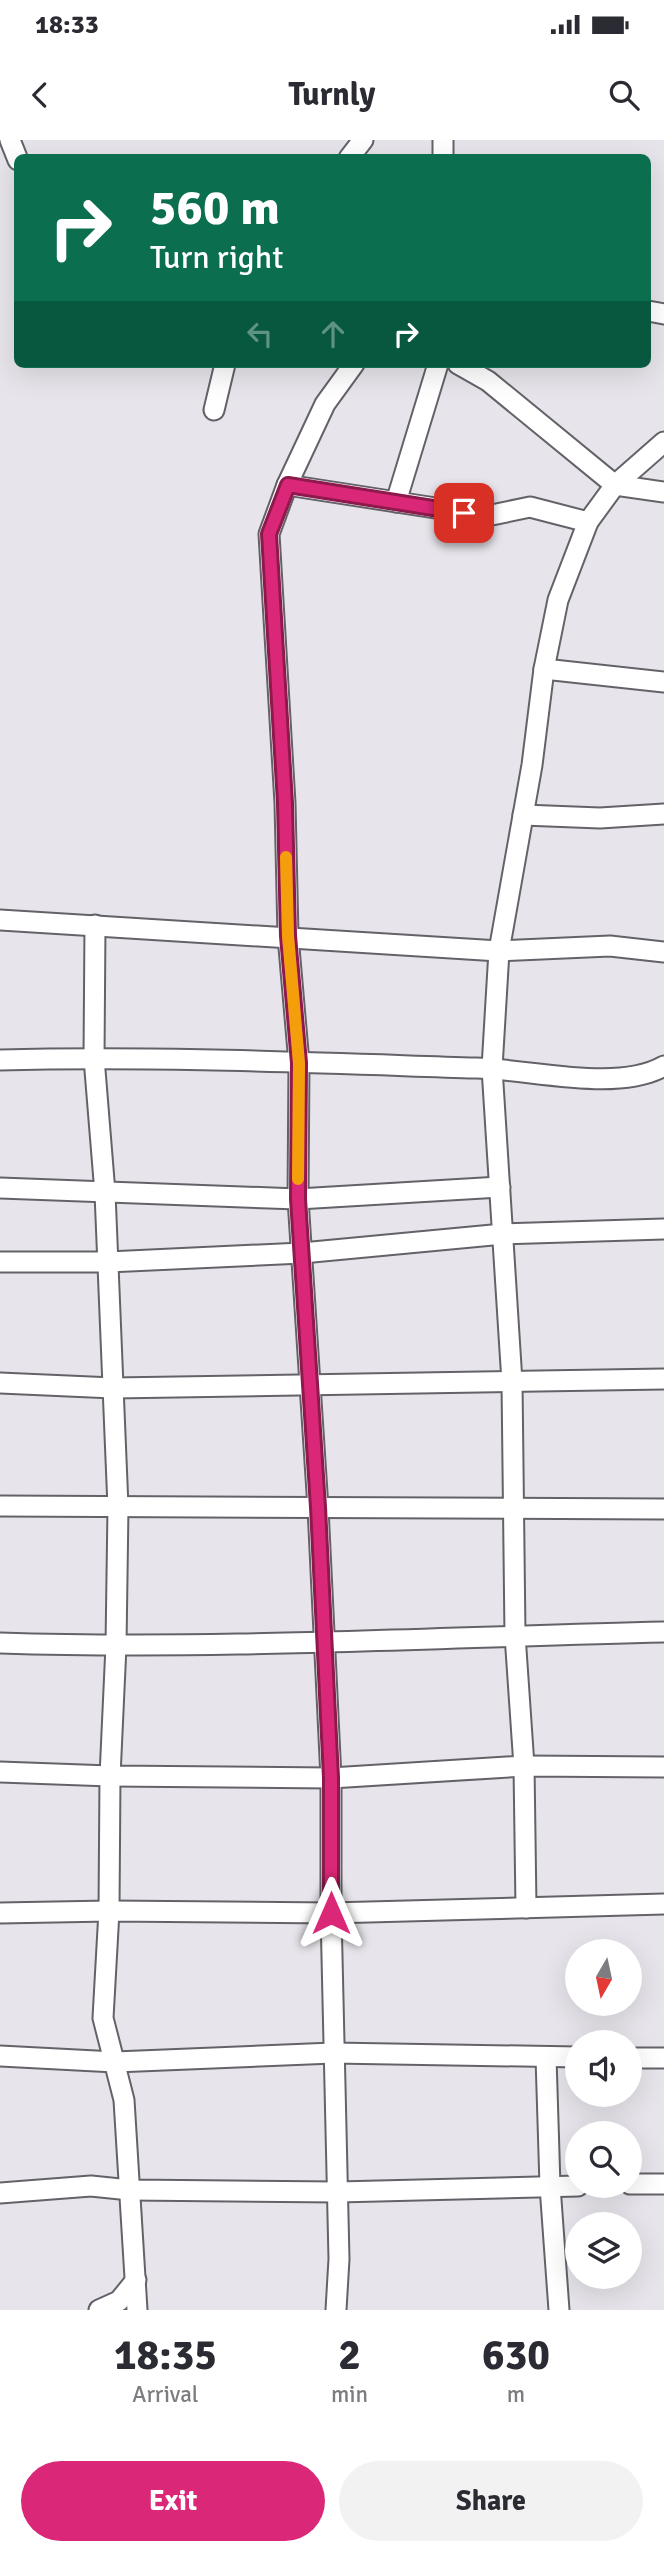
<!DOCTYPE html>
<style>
body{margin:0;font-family:Signika,sans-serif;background:#f2f2f3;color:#2b2b33;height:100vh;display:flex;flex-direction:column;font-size:26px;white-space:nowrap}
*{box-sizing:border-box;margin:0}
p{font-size:23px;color:#7c7c81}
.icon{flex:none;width:38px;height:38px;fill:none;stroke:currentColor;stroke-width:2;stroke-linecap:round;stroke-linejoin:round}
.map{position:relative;height:2170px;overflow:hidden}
.details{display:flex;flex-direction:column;background:#fff;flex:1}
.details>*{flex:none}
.guide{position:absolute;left:14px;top:14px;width:637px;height:214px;border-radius:10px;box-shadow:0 7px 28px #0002;background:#0b6e4f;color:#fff;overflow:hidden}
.needle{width:46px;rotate:189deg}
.fabs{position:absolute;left:565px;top:1799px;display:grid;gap:14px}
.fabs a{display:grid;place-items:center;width:77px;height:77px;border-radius:50%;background:#fff;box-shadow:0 7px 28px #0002;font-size:35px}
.pin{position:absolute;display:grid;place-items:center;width:60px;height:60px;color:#fff;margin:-30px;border-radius:14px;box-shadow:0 4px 10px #0006}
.me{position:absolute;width:77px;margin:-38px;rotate:0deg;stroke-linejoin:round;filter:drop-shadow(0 0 5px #0008)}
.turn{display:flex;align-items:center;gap:24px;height:147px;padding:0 21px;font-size:32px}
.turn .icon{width:91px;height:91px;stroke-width:2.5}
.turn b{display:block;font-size:49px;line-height:60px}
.lanes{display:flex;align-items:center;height:66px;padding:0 21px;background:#0003;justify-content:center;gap:35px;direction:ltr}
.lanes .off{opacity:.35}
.eta{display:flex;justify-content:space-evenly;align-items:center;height:119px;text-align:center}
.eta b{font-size:42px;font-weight:700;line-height:49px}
.button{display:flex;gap:14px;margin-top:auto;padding:14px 21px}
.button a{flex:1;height:80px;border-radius:42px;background:#db2777;color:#fff;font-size:28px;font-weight:700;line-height:80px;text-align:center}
.button a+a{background:#f2f2f3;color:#2b2b33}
.status{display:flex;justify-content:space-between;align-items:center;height:49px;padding:0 35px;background:#fff;direction:ltr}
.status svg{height:19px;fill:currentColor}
header{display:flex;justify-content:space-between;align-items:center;height:91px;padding:0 21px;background:#fff;font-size:32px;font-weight:700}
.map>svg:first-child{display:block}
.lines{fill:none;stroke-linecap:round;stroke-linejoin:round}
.minor-casing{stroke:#646268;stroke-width:23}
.minor{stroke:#fff;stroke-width:19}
.route-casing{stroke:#8e194d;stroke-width:18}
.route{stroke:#db2777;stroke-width:12}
.slow{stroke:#f59e0b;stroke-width:12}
</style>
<div class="status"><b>18:33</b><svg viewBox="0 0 49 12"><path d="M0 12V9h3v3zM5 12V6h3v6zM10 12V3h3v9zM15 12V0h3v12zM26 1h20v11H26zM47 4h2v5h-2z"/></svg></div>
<header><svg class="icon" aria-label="back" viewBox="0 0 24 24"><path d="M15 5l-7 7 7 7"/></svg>Turnly<svg class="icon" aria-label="search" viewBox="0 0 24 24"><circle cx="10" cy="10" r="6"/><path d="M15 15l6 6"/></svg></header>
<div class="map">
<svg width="664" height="2170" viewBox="0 0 664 2170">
<rect width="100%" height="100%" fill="#e7e5eb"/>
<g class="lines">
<defs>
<g id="minor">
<path d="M 10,0 L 18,20"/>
<path d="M 349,18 L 363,0"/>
<path d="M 443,18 L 443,0"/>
<path d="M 648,171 L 664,174"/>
<path d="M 458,224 L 488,241 L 615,345 L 664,352"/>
<path d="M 214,270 L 225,224"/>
<path d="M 287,345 L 487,376 L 530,367 L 588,382"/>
<path d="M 396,362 L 438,224"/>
<path d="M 544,529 L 664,542"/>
<path d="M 523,675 L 600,678 L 664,674"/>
<path d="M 0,780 L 499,811 L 610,806 L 664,812"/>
<path d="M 95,785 L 94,918 L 105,1053 L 118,1367 L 116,1506 L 110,1636 L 109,1771 L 103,1878 L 124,1960 L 137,2170"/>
<path d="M 0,920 C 159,916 318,923 476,928 C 529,929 617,953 664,926"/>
<path d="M 0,1048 L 298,1059 L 500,1047"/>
<path d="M 0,1122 L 108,1122 L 302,1113 L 503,1094 L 664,1089"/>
<path d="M 0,1243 L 113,1248 L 664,1239"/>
<path d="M 0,1366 L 664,1369"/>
<path d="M 0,1503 C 222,1510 443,1497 664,1492"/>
<path d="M 0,1632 L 110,1636 L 331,1638 L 524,1626 L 664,1627"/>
<path d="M 526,1768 L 524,1626 L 515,1495 L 512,1242 L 492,928 L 499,811 L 532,625 L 544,529 L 558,460 L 588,382 L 615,345 L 664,302"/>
<path d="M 0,1773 L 109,1771 L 331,1773 L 664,1764"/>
<path d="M 0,1916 L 115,1922 L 333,1913 L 578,1917"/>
<path d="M 546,1917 L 550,2046 L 559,2170"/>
<path d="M 630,1918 L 664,1918"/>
<path d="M 630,2044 L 664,2044"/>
<path d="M 0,2053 L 91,2046 L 130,2050 L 338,2052 L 578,2046"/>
<path d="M 99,2170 L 119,2161 L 136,2140"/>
<path d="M 336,2170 L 339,2119 L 331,1773 L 331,1638 L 318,1368 L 298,1059 L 299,923 L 288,796 L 285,663 L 269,394 L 287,345 L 325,264 L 354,224"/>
</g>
</defs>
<use href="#minor" class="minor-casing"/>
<use href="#minor" class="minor"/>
</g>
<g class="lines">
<defs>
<path id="route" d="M 331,1773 L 331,1638 L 318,1367 L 298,1059 L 299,923 L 288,796 L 285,663 L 269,394 L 288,345 L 464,373"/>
</defs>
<use href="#route" class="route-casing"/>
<use href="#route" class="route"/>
<path class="slow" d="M 286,717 L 288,796 L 299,923 L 298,1039"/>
</g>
</svg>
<div class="fabs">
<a><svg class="needle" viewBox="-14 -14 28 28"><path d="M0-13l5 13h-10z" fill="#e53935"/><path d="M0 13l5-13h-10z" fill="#7c7c81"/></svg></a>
<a><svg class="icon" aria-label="sound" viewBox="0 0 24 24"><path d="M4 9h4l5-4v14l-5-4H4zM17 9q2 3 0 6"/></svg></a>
<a><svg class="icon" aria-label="search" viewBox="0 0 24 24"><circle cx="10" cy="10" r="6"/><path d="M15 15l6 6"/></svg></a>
<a><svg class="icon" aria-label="layers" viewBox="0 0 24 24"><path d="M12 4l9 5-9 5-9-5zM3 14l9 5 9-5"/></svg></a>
</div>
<div class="pin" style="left:464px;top:373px;background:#d93025"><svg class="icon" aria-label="arrive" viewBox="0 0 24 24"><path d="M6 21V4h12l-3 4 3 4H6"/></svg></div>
<svg class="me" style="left:331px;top:1773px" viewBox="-20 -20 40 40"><path d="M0-17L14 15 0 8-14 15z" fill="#db2777" stroke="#fff" stroke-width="4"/></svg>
<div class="guide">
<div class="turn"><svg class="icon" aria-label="right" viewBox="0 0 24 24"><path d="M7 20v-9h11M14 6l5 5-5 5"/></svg><div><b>560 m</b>Turn right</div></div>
<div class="lanes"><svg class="icon off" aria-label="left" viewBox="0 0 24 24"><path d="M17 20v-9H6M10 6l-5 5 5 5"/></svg><svg class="icon off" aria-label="ahead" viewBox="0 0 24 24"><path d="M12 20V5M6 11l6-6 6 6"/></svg><svg class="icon" aria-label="right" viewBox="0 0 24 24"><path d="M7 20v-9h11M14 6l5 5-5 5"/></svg></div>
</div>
</div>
<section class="details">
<div class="eta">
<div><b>18:35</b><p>Arrival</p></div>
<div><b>2</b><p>min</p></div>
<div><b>630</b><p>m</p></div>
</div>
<div class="button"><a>Exit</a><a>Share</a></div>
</section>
